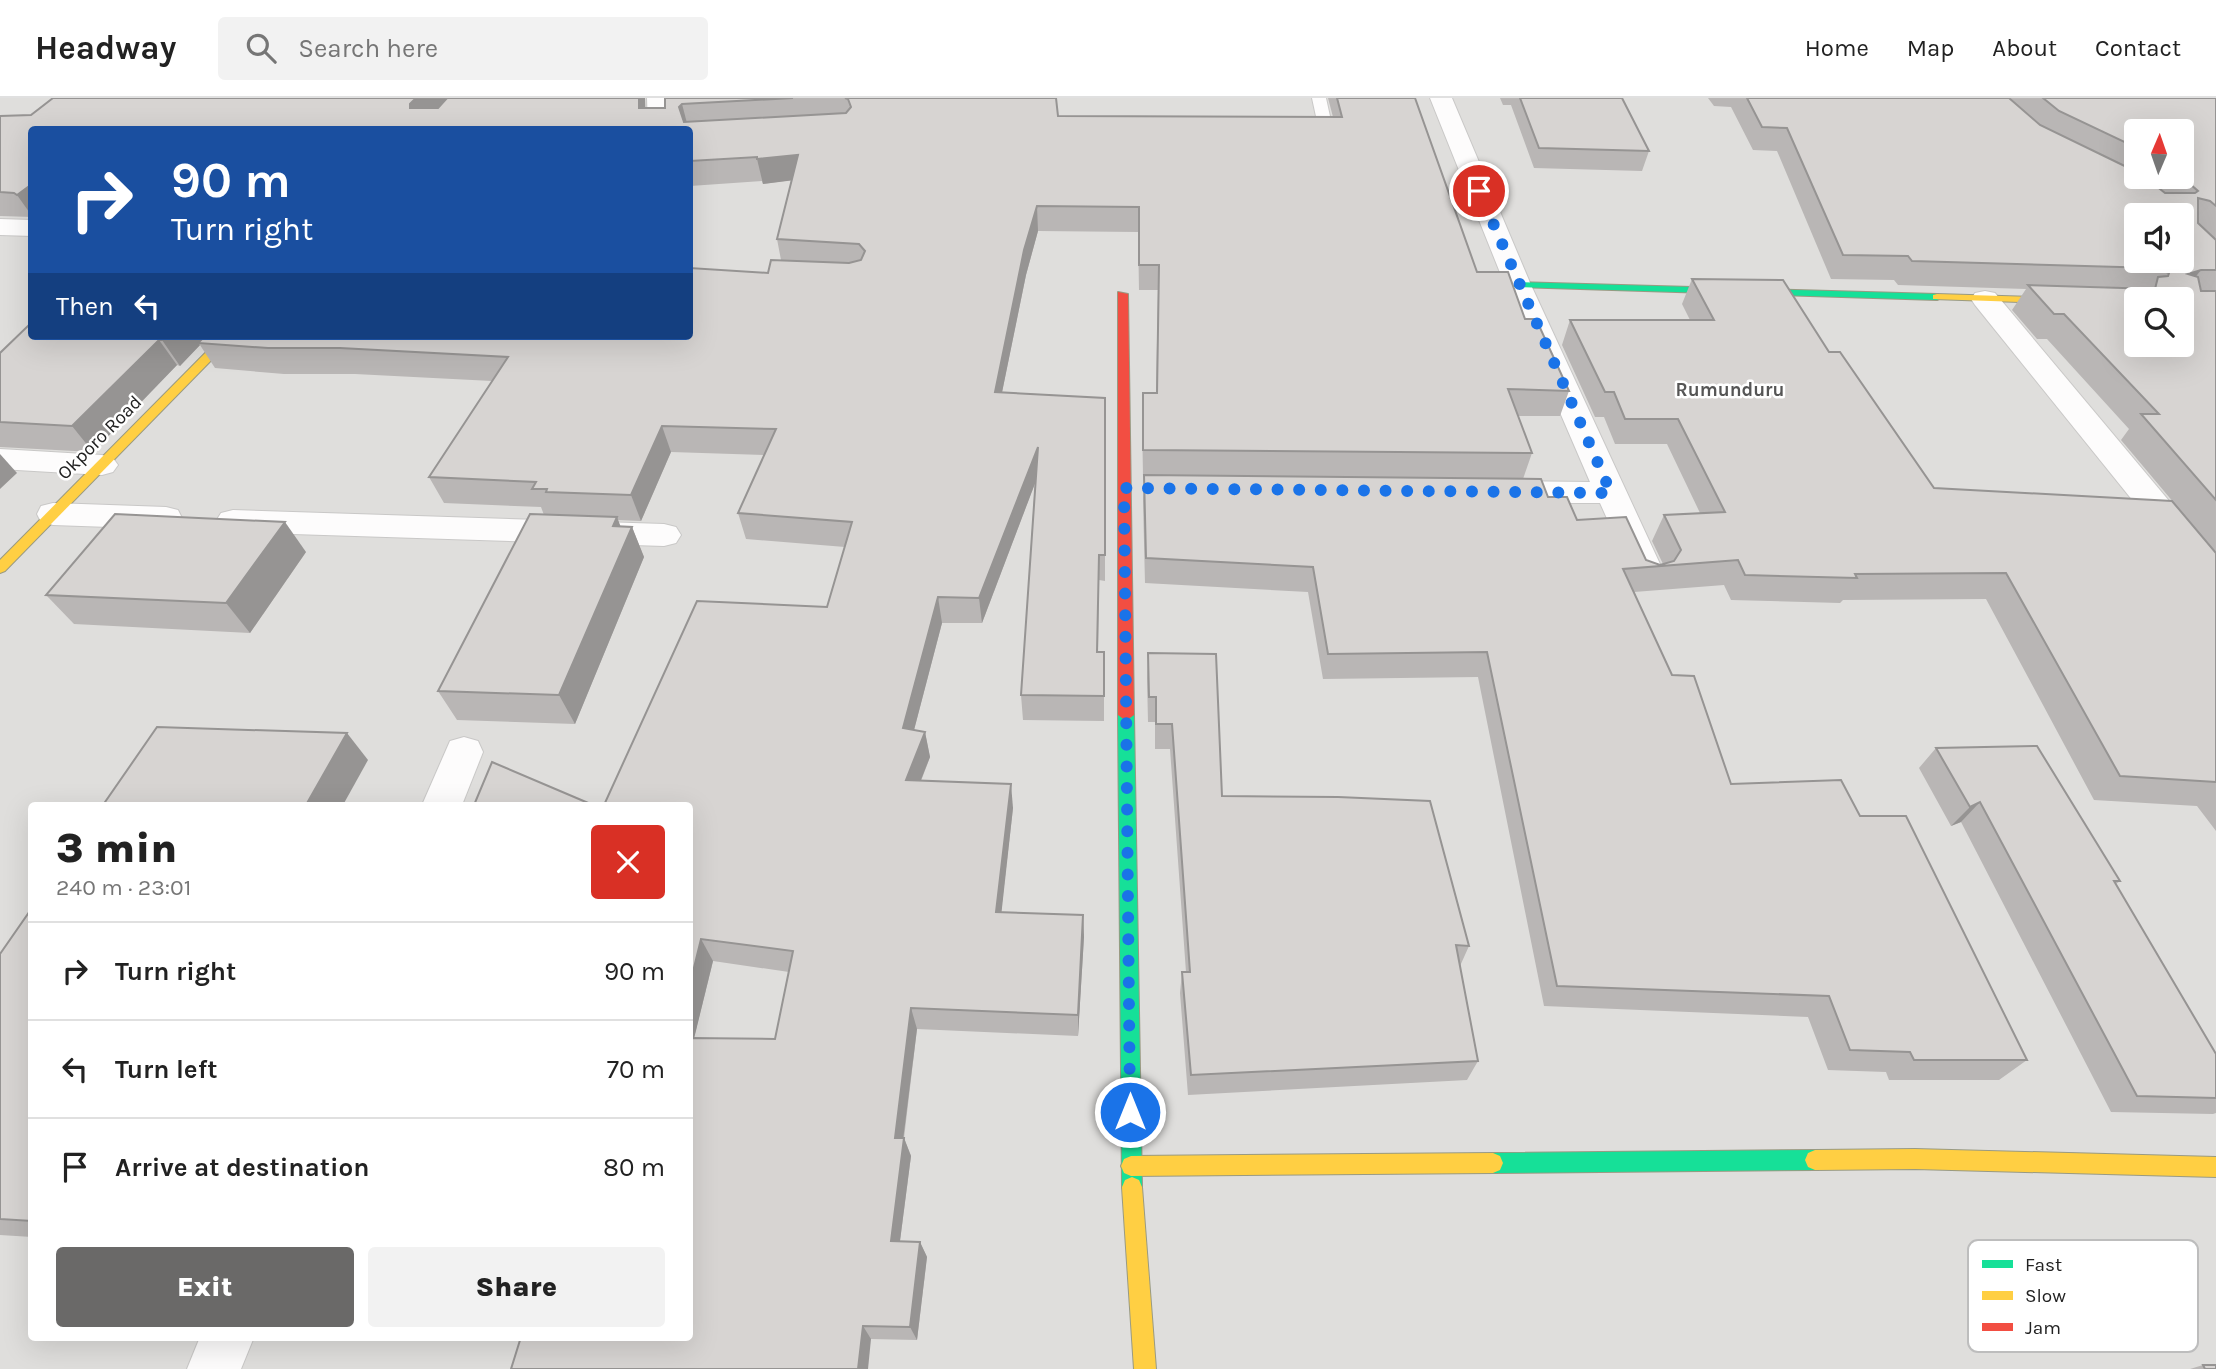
<!DOCTYPE html>
<meta charset="utf-8">
<style>
body{margin:0;font-family:Karla,sans-serif;background:#f2f2f2;color:#222;height:100vh;display:flex;flex-direction:column;font-size:26px;white-space:nowrap}
*{box-sizing:border-box;margin:0}
p{font-size:23px;color:#767676}
.icon{flex:none;width:38px;height:38px;fill:none;stroke:currentColor;stroke-width:2;stroke-linecap:round;stroke-linejoin:round}
.map{position:relative;flex:1;overflow:hidden}
.drawer{position:absolute;left:28px;top:704px;width:665px;height:539px;display:flex;flex-direction:column;background:#fff;border-radius:7px;box-shadow:0 7px 28px #0002}
.drawer>*{flex:none}
.guide{position:absolute;left:28px;top:28px;width:665px;height:214px;border-radius:7px;box-shadow:0 7px 28px #0002;background:#1a4fa0;color:#fff;overflow:hidden}
.needle{width:46px;rotate:2deg}
.controls{position:absolute;left:2124px;top:21px;display:grid;gap:14px}
.controls a{display:grid;place-items:center;width:70px;height:70px;border-radius:7px;background:#fff;box-shadow:0 7px 28px #0002;font-size:35px}
.pin{position:absolute;display:grid;place-items:center;width:60px;height:60px;color:#fff;margin:-30px;border:4px solid #fff;border-radius:50%;box-shadow:0 2px 7px #0007}
.me{position:absolute;width:77px;margin:-38px;rotate:0deg;stroke-linejoin:round;filter:drop-shadow(0 0 5px #0008)}
.turn{display:flex;align-items:center;gap:24px;height:147px;padding:0 28px;font-size:32px}
.turn .icon{width:91px;height:91px;stroke-width:2.5}
.turn b{display:block;font-size:49px;line-height:60px}
.then{display:flex;align-items:center;height:66px;padding:0 28px;background:#0003;gap:14px;font-size:26px}
.round{display:grid;place-items:center;flex:none;width:74px;height:74px;border-radius:7px;background:#f2f2f2}
.overview{display:flex;align-items:center;justify-content:space-between;height:119px;padding:0 28px}
h1{font-size:42px;font-weight:800;line-height:52px}
.action{display:flex;gap:14px;margin-top:auto;padding:14px 28px}
.action a{flex:1;height:80px;border-radius:7px;background:#6a6968;color:#fff;font-size:28px;font-weight:800;line-height:80px;text-align:center}
.action a+a{background:#f2f2f2;color:#222}
ul{padding:0;list-style:none}
li{display:flex;align-items:center;gap:21px;height:98px;padding:0 28px;border-top:2px solid #e0e0e0}
li div{flex:1}
li b{display:block;font-size:26px}
li em{font-style:normal}
header{display:flex;align-items:center;gap:42px;box-sizing:border-box;height:98px;padding:0 35px;background:#fff;border-bottom:2px solid #e0e0e0}
header strong{font-size:33px}
nav{display:flex;gap:38px;margin-inline-start:auto;font-size:24px}
.search{width:490px;height:63px;background:#f2f2f2;display:flex;align-items:center;gap:18px;box-sizing:border-box;padding:0 24px;border-radius:7px;color:#767676;font-size:26px}
.map>svg:first-child{display:block}
.residential{fill:#dfdedc;fill-rule:evenodd}
.lines{fill:none;stroke-linecap:round;stroke-linejoin:round}
.lane-casing{stroke:#c9c8c7;stroke-width:2}
.street-casing{stroke:#c9c8c7;stroke-width:2}
.fast-casing{stroke:#999a82;stroke-width:2}
.slow-casing{stroke:#999a82;stroke-width:2}
.jam-casing{stroke:#999a82;stroke-width:2}
.lane{fill:#fdfcfc;fill-rule:evenodd}
.street{fill:#fdfcfc;fill-rule:evenodd}
.fast{fill:#16e098;fill-rule:evenodd}
.slow{fill:#ffcf43;fill-rule:evenodd}
.jam{fill:#f24e42;fill-rule:evenodd}
.wall{fill:#b9b6b5;fill-rule:evenodd}
.shaded-wall{fill:#969493}
.building{fill:#d7d4d2;stroke:#969493;stroke-width:2;fill-rule:evenodd}
.route{stroke:#1a73e8;stroke-width:12;stroke-dasharray:0 21.6}
.labels{text-anchor:middle;stroke-width:5;stroke-linejoin:round;paint-order:stroke}
.far-quarter-label{font-size:19px;font-weight:bold;fill:#555;stroke:#fff}
.street-label{font-size:19px;fill:#222;stroke:#fff}
.key{fill:#fff;stroke:#bdbdbd;stroke-width:2}
.key-label{font-size:19px;fill:#222}
</style>
<header>
<strong>Headway</strong>
<div class="search"><svg class="icon" aria-label="search" viewBox="0 0 24 24"><circle cx="10" cy="10" r="6"/><path d="M15 15l6 6"/></svg>Search here</div>
<nav><a>Home</a><a>Map</a><a>About</a><a>Contact</a></nav>
</header>
<div class="map">
<svg width="2216" height="1271" viewBox="0 0 2216 1271">
<rect width="100%" height="100%" fill="#f0eeeb"/>
<path class="residential" d="M 0,0 L 2216,0 L 2216,1271 L 0,1271 ZM 32,32 L 690,32 L 690,238 L 32,238 ZM 2137,33 L 2182,33 L 2182,79 L 2137,79 ZM 2137,117 L 2182,117 L 2182,163 L 2137,163 ZM 2137,201 L 2182,201 L 2182,247 L 2137,247 ZM 32,707 L 690,707 L 690,1239 L 32,1239 Z"/>
<g class="lines">
<defs>
<path id="lane" d="M 1312,0 L 1326,0 L 1331,23 L 1329,26 L 1324,27 L 1317,23 Z"/>
<g id="street">
<path d="M 647,0 L 669,0 L 670,32 L 648,32 Z"/>
<path d="M 1430,0 L 1452,0 L 1531,187 L 1660,466 L 1655,474 L 1643,478 L 1631,474 L 1600,405 L 1494,405 L 1483,401 L 1478,394 L 1483,387 L 1494,383 L 1590,384 L 1505,187 Z"/>
<path d="M 0,121 L 32,122 L 32,138 L 0,137 Z"/>
<path d="M 1985,193 L 1995,195 L 2216,459 L 2216,494 L 2204,491 L 1975,207 L 1971,201 L 1975,195 Z"/>
<path d="M 0,351 L 102,357 L 113,360 L 118,367 L 113,374 L 102,377 L 0,371 Z"/>
<path d="M 53,405 L 166,409 L 178,412 L 182,420 L 178,428 L 166,431 L 53,427 L 41,424 L 37,416 L 41,408 Z"/>
<path d="M 233,412 L 664,426 L 676,429 L 681,437 L 676,445 L 664,448 L 233,434 L 221,431 L 216,423 L 221,415 Z"/>
<path d="M 464,639 L 478,643 L 483,654 L 462,707 L 422,707 L 450,643 Z"/>
<path d="M 200,1239 L 254,1239 L 241,1271 L 187,1271 Z"/>
</g>
<g id="fast">
<path d="M 1518,184 L 1937,196 L 1943,199 L 1937,202 L 1514,189 L 1514,185 Z"/>
<path d="M 1126,611 L 1134,617 L 1142,1089 L 1139,1096 L 1132,1099 L 1125,1096 L 1122,1089 L 1118,617 Z"/>
<path d="M 1815,1052 L 1822,1055 L 1825,1062 L 1822,1069 L 1815,1072 L 1493,1075 L 1486,1072 L 1483,1065 L 1486,1058 L 1493,1055 Z"/>
</g>
<g id="slow">
<path d="M 1937,196 L 2137,202 L 2137,208 L 1933,201 L 1933,197 Z"/>
<path d="M 222,238 L 235,238 L 5,473 L 0,475 L 0,462 Z"/>
<path d="M 1915,1051 L 2216,1059 L 2216,1079 L 1915,1071 L 1815,1072 L 1808,1069 L 1805,1062 L 1808,1055 L 1815,1052 Z"/>
<path d="M 1493,1055 L 1500,1058 L 1503,1065 L 1500,1072 L 1493,1075 L 1131,1078 L 1124,1075 L 1121,1068 L 1124,1061 L 1131,1058 Z"/>
<path d="M 1132,1079 L 1139,1082 L 1142,1089 L 1156,1271 L 1134,1271 L 1122,1089 L 1125,1082 Z"/>
</g>
<path id="jam" d="M 1118,194 L 1128,196 L 1134,617 L 1126,623 L 1118,617 Z"/>
</defs>
<use href="#lane" class="lane-casing"/>
<use href="#street" class="street-casing"/>
<use href="#fast" class="fast-casing"/>
<use href="#slow" class="slow-casing"/>
<use href="#jam" class="jam-casing"/>
<use href="#lane" class="lane"/>
<use href="#street" class="street"/>
<use href="#fast" class="fast"/>
<use href="#slow" class="slow"/>
<use href="#jam" class="jam"/>
</g>
<g class="wall">
<path d="M 645,0 L 645,10 L 665,10 L 665,0 L 1056,0 L 1058,18 L 1333,19 L 1328,0 L 1415,0 L 1477,174 L 1525,221 L 1569,293 L 1560,318 L 1518,318 L 1532,355 L 1523,381 L 1548,399 L 1577,422 L 1646,462 L 1660,467 L 1663,466 L 1652,443 L 1664,417 L 1700,415 L 1667,346 L 1615,346 L 1604,319 L 1595,319 L 1562,247 L 1570,222 L 1690,222 L 1682,206 L 1692,181 L 1829,254 L 1934,390 L 2201,437 L 2121,342 L 2129,331 L 2047,241 L 2037,241 L 2012,212 L 2026,191 L 1898,187 L 1894,182 L 1831,181 L 1777,53 L 1753,52 L 1731,9 L 1714,8 L 1708,0 L 2216,0 L 2216,733 L 2197,708 L 2094,702 L 1986,501 L 1843,502 L 1840,505 L 1731,502 L 1724,487 L 1634,494 L 1672,577 L 1731,686 L 1860,718 L 2027,962 L 1999,982 L 1889,982 L 1886,974 L 1828,972 L 1808,919 L 1544,908 L 1478,579 L 1323,581 L 1308,494 L 1145,485 L 1143,403 L 1144,378 L 1143,378 L 1142,321 L 1143,295 L 1156,295 L 1158,192 L 1139,192 L 1138,134 L 1038,133 L 1026,177 L 1002,294 L 1105,300 L 1105,483 L 1099,482 L 1098,554 L 1104,554 L 1104,623 L 1023,622 L 1021,597 L 1035,385 L 982,525 L 942,525 L 914,632 L 925,634 L 930,659 L 921,683 L 1013,710 L 1001,814 L 1083,817 L 1084,839 L 1078,938 L 917,931 L 904,1040 L 911,1058 L 900,1143 L 920,1144 L 927,1159 L 917,1242 L 871,1241 L 511,1271 L 690,707 L 827,509 L 845,449 L 746,441 L 738,415 L 765,357 L 671,354 L 641,423 L 618,422 L 620,428 L 632,429 L 644,459 L 575,626 L 457,622 L 438,593 L 544,417 L 541,409 L 444,405 L 429,379 L 492,283 L 355,276 L 284,276 L 215,270 L 200,247 L 180,268 L 177,267 L 93,354 L 0,349 L 0,255 L 32,238 L 690,238 L 768,175 L 781,162 L 777,141 L 792,82 L 763,86 L 762,83 L 690,88 L 690,32 L 32,32 L 32,119 L 0,118 L 0,18 ZM 2137,33 L 2182,79 L 2137,79 ZM 713,863 L 789,874 L 775,941 L 694,940 Z"/>
<path d="M 1500,0 L 1622,0 L 1649,53 L 1642,73 L 1534,70 L 1511,7 L 1503,7 Z"/>
<path d="M 306,454 L 250,535 L 74,526 L 46,497 Z"/>
<path d="M 1148,555 L 1222,698 L 1469,848 L 1460,868 L 1478,963 L 1467,982 L 1188,997 L 1180,895 L 1182,874 L 1186,874 L 1170,651 L 1155,651 L 1155,624 L 1148,624 L 1147,580 Z"/>
<path d="M 1936,650 L 2120,783 L 2116,786 L 2216,956 L 2216,1015 L 2213,1016 L 2111,1014 L 1961,724 L 1951,728 L 1919,670 Z"/>
<path d="M 32,810 L 32,1139 L 0,1137 L 0,856 Z"/>
<path d="M 2203,1267 L 2216,1271 L 2190,1271 Z"/>
</g>
<g class="shaded-wall">
<path d="M 416,0 L 447,0 L 420,30 L 410,10 L 410,6 Z"/>
<path d="M 639,0 L 645,0 L 646,32 L 639,10 Z"/>
<path d="M 682,6 L 688,29 L 686,32 L 679,9 Z"/>
<path d="M 798,57 L 803,81 L 763,86 L 757,61 Z"/>
<path d="M 32,86 L 32,118 L 17,97 Z"/>
<path d="M 1037,108 L 1038,133 L 1026,177 L 997,319 L 995,294 L 1024,152 Z"/>
<path d="M 2201,172 L 2182,196 L 2188,176 Z"/>
<path d="M 166,238 L 209,238 L 198,245 L 200,247 L 180,268 L 162,242 Z"/>
<path d="M 159,242 L 177,267 L 93,354 L 72,328 Z"/>
<path d="M 662,328 L 671,354 L 641,423 L 631,397 Z"/>
<path d="M 1038,349 L 1039,375 L 982,525 L 979,500 Z"/>
<path d="M 0,356 L 17,375 L 0,391 Z"/>
<path d="M 617,419 L 626,443 L 632,429 L 644,459 L 575,626 L 559,597 L 613,428 Z"/>
<path d="M 285,424 L 306,454 L 250,535 L 226,505 Z"/>
<path d="M 938,499 L 942,525 L 908,655 L 903,630 Z"/>
<path d="M 925,634 L 930,659 L 911,707 L 906,682 Z"/>
<path d="M 347,635 L 368,662 L 343,707 L 306,707 Z"/>
<path d="M 1011,686 L 1013,710 L 999,837 L 996,814 Z"/>
<path d="M 1980,704 L 1961,724 L 1951,728 L 1970,709 Z"/>
<path d="M 1083,817 L 1084,839 L 1078,938 L 1078,917 Z"/>
<path d="M 701,841 L 713,863 L 690,957 L 690,886 Z"/>
<path d="M 911,910 L 917,931 L 901,1058 L 895,1040 Z"/>
<path d="M 904,1040 L 911,1058 L 898,1158 L 891,1143 Z"/>
<path d="M 920,1144 L 927,1159 L 917,1242 L 910,1229 Z"/>
<path d="M 863,1228 L 871,1241 L 868,1271 L 858,1271 Z"/>
</g>
<g class="building">
<path d="M 53,0 L 416,0 L 410,6 L 410,10 L 438,10 L 447,0 L 639,0 L 639,10 L 665,10 L 665,0 L 793,0 L 682,6 L 679,9 L 684,24 L 846,15 L 851,9 L 848,1 L 845,0 L 1056,0 L 1058,18 L 1342,19 L 1337,0 L 1415,0 L 1477,174 L 1508,174 L 1525,221 L 1536,221 L 1569,293 L 1508,291 L 1532,355 L 1143,352 L 1143,295 L 1157,295 L 1159,167 L 1139,167 L 1139,109 L 1037,108 L 1024,152 L 995,294 L 1105,300 L 1105,457 L 1099,457 L 1097,554 L 1104,554 L 1104,598 L 1021,597 L 1038,349 L 979,500 L 938,499 L 903,630 L 925,634 L 906,682 L 1011,686 L 996,814 L 1083,817 L 1078,917 L 911,910 L 895,1040 L 904,1040 L 891,1143 L 920,1144 L 910,1229 L 863,1228 L 858,1271 L 511,1271 L 521,1239 L 690,1239 L 690,940 L 775,941 L 793,853 L 701,841 L 690,886 L 690,707 L 604,707 L 697,503 L 827,509 L 852,424 L 738,415 L 776,331 L 662,328 L 631,397 L 546,394 L 547,391 L 532,391 L 536,384 L 429,379 L 508,259 L 340,250 L 268,250 L 198,245 L 205,238 L 690,238 L 690,170 L 768,175 L 771,162 L 849,165 L 861,162 L 865,153 L 859,146 L 777,141 L 798,57 L 757,61 L 757,59 L 690,63 L 690,32 L 32,32 L 32,86 L 17,97 L 14,95 L 0,94 L 0,18 L 31,17 Z"/>
<path d="M 1520,0 L 1622,0 L 1649,53 L 1539,50 Z"/>
<path d="M 1747,0 L 2009,0 L 2040,27 L 2137,74 L 2137,79 L 2145,79 L 2165,95 L 2195,95 L 2198,93 L 2182,79 L 2182,33 L 2137,33 L 2137,50 L 2059,13 L 2043,0 L 2216,0 L 2216,108 L 2210,103 L 2198,100 L 2198,125 L 2216,142 L 2216,172 L 2201,172 L 2188,176 L 2198,179 L 2201,193 L 2216,193 L 2216,402 L 2141,316 L 2159,316 L 2064,216 L 2054,216 L 2028,187 L 2155,191 L 2158,179 L 2168,178 L 2169,175 L 2155,170 L 1912,163 L 1908,158 L 1843,157 L 1787,30 L 1762,29 ZM 2137,117 L 2182,117 L 2182,163 L 2137,163 ZM 2137,201 L 2182,201 L 2182,247 L 2137,247 Z"/>
<path d="M 1692,181 L 1783,182 L 1829,254 L 1840,254 L 1934,390 L 2172,403 L 2216,455 L 2216,684 L 2120,678 L 2006,475 L 1855,476 L 1857,480 L 1745,477 L 1738,462 L 1623,471 L 1672,577 L 1694,578 L 1731,686 L 1841,682 L 1860,718 L 1906,718 L 2027,962 L 1914,962 L 1910,954 L 1850,952 L 1829,898 L 1557,888 L 1487,554 L 1328,556 L 1313,469 L 1146,460 L 1144,377 L 1541,381 L 1548,399 L 1567,399 L 1577,422 L 1626,419 L 1646,462 L 1660,467 L 1674,463 L 1681,452 L 1664,417 L 1725,414 L 1678,321 L 1625,321 L 1614,294 L 1605,294 L 1570,222 L 1714,222 Z"/>
<path d="M 32,224 L 32,238 L 166,238 L 162,242 L 159,242 L 72,328 L 0,324 L 0,255 Z"/>
<path d="M 115,416 L 285,424 L 226,505 L 46,497 Z"/>
<path d="M 530,416 L 617,419 L 613,428 L 632,429 L 559,597 L 438,593 Z"/>
<path d="M 1148,555 L 1216,556 L 1222,698 L 1338,699 L 1430,703 L 1469,848 L 1456,847 L 1478,963 L 1191,977 L 1182,874 L 1190,874 L 1172,626 L 1156,626 L 1156,599 L 1149,599 Z"/>
<path d="M 157,629 L 347,635 L 306,707 L 103,707 Z"/>
<path d="M 2037,648 L 2120,783 L 2114,783 L 2216,956 L 2216,1000 L 2137,998 L 1980,704 L 1970,709 L 1936,650 Z"/>
<path d="M 492,664 L 593,707 L 474,707 Z"/>
<path d="M 32,810 L 32,1123 L 0,1121 L 0,856 Z"/>
<path d="M 2203,1267 L 2216,1267 L 2216,1271 L 2205,1271 Z"/>
</g>
<g class="lines">
<path class="route" d="M 1130,1014 L 1124,390 L 1611,395 L 1479,93"/>
</g>
<g class="labels">
<g class="far-quarter-label">
<text x="1730" y="298">Rumunduru</text>
</g>
<g class="street-label">
<text transform="translate(99 339) rotate(-45)" y="7">Okporo Road</text>
</g>
</g>
<rect x="1968" y="1142" width="230" height="112" rx="10" class="key"/>
<rect x="1982" y="1162" width="31" height="8" fill="#16e098"/>
<rect x="1982" y="1193" width="31" height="9" fill="#ffcf43"/>
<rect x="1982" y="1225" width="31" height="8" fill="#f24e42"/>
<g class="key-label">
<text x="2025" y="1173">Fast</text>
<text x="2025" y="1204">Slow</text>
<text x="2025" y="1236">Jam</text>
</g>
</svg>
<div class="controls">
<a><svg class="needle" viewBox="-14 -14 28 28"><path d="M0-13l5 13h-10z" fill="#e53935"/><path d="M0 13l5-13h-10z" fill="#767676"/></svg></a>
<a><svg class="icon" aria-label="sound" viewBox="0 0 24 24"><path d="M4 9h4l5-4v14l-5-4H4zM17 9q2 3 0 6"/></svg></a>
<a><svg class="icon" aria-label="search" viewBox="0 0 24 24"><circle cx="10" cy="10" r="6"/><path d="M15 15l6 6"/></svg></a>
</div>
<div class="pin" style="left:1479px;top:93px;background:#d93025"><svg class="icon" aria-label="arrive" viewBox="0 0 24 24"><path d="M6 21V4h12l-3 4 3 4H6"/></svg></div>
<svg class="me" style="left:1130px;top:1014px" viewBox="-20 -20 40 40"><circle r="17" fill="#1a73e8" stroke="#fff" stroke-width="3"/><path d="M0-11L8 9 0 5-8 9z" fill="#fff"/></svg>
<div class="guide">
<div class="turn"><svg class="icon" aria-label="right" viewBox="0 0 24 24"><path d="M7 20v-9h11M14 6l5 5-5 5"/></svg><div><b>90 m</b>Turn right</div></div>
<div class="then">Then<svg class="icon" aria-label="left" viewBox="0 0 24 24"><path d="M17 20v-9H6M10 6l-5 5 5 5"/></svg></div>
</div>
<section class="drawer">
<div class="overview"><div><h1>3 min</h1><p>240 m · 23:01</p></div><a class="round" style="background:#d93025;color:#fff"><svg class="icon" aria-label="close" viewBox="0 0 24 24"><path d="M6 6l12 12M18 6L6 18"/></svg></a></div>
<ul>
<li><svg class="icon" aria-label="right" viewBox="0 0 24 24"><path d="M7 20v-9h11M14 6l5 5-5 5"/></svg><div><b>Turn right</b></div><em>90 m</em></li>
<li><svg class="icon" aria-label="left" viewBox="0 0 24 24"><path d="M17 20v-9H6M10 6l-5 5 5 5"/></svg><div><b>Turn left</b></div><em>70 m</em></li>
<li><svg class="icon" aria-label="arrive" viewBox="0 0 24 24"><path d="M6 21V4h12l-3 4 3 4H6"/></svg><div><b>Arrive at destination</b></div><em>80 m</em></li>
</ul>
<div class="action"><a>Exit</a><a>Share</a></div>
</section>
</div>
